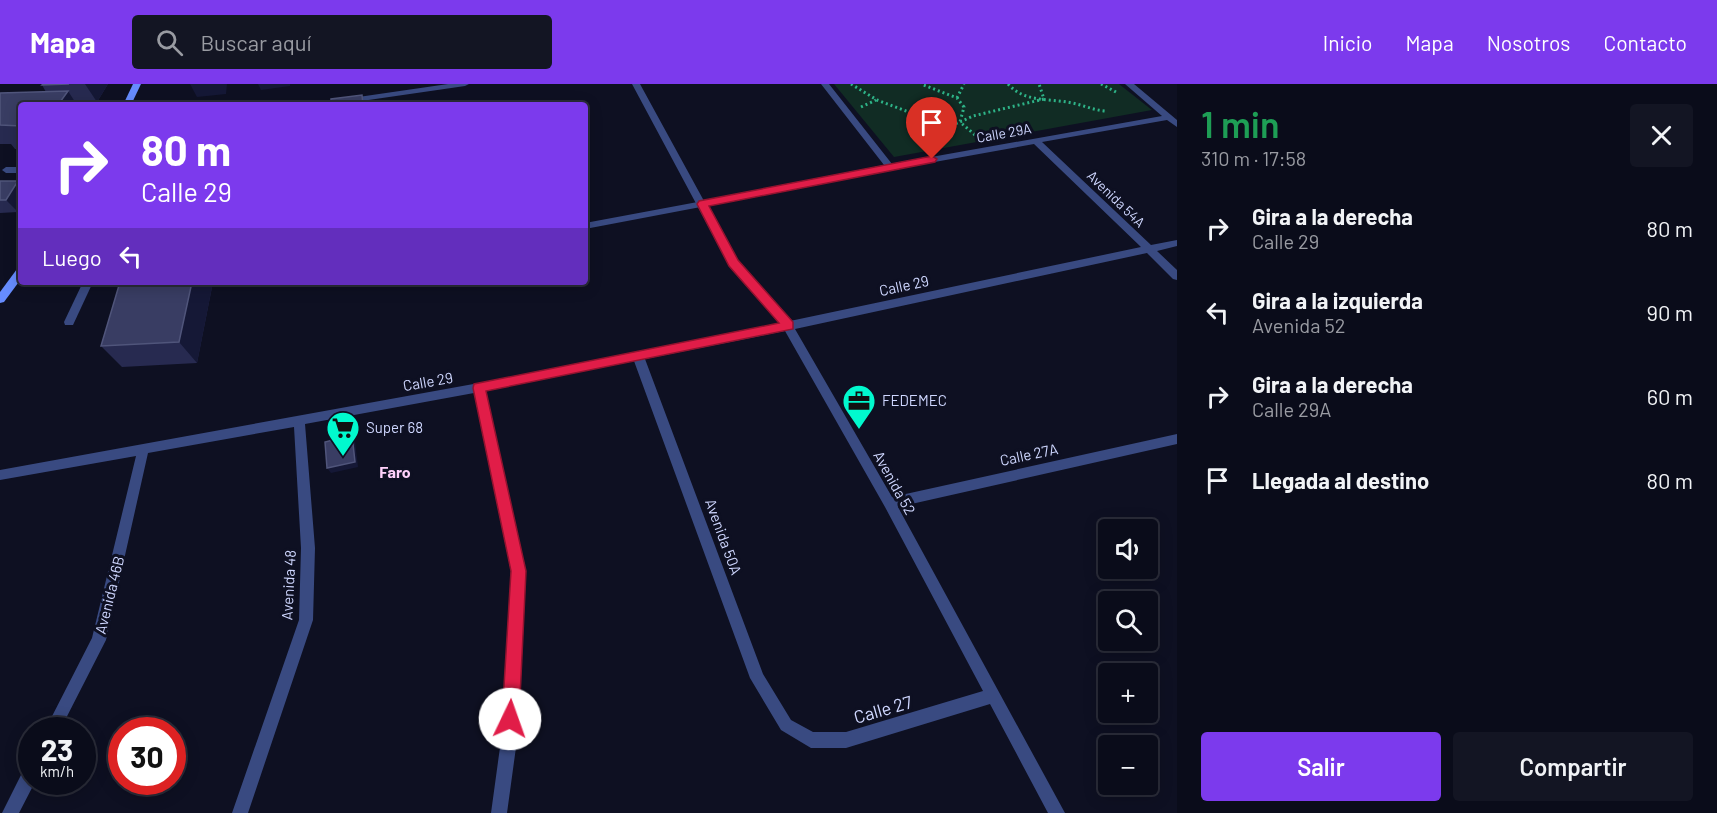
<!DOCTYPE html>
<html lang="es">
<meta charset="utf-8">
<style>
body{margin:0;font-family:Barlow,sans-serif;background:#131523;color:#f1f3f6;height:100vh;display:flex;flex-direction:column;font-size:22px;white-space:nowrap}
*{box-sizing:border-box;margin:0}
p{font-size:20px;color:#999ba2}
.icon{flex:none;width:33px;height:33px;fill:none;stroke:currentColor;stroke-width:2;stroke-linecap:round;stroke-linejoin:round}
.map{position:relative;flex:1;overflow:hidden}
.details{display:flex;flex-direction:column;background:#0a0c1a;width:540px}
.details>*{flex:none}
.hud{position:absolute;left:18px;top:18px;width:570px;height:183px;border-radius:6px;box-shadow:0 3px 15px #0003,0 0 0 2px #2a2c39;background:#7c3aed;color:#fff;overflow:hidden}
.buttons{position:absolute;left:1098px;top:435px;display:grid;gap:12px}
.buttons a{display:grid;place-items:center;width:60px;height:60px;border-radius:6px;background:#0a0c1a;box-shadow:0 3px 15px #0003,0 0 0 2px #2a2c39;font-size:30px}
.speed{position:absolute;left:18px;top:633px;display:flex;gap:12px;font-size:30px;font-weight:700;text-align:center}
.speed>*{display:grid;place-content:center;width:78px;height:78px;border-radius:50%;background:#0a0c1a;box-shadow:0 3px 15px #0003,0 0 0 2px #2a2c39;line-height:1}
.speed small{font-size:15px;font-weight:400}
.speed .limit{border:9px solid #d22;background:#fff;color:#111}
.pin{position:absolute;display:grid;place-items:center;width:51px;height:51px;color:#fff;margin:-62px -26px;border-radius:50% 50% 50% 0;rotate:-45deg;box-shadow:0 0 6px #0007}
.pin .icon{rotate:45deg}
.me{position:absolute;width:66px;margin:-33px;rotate:3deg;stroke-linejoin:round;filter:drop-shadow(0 0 4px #0008)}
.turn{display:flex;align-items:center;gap:21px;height:126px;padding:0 24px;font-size:27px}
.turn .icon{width:78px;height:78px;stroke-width:2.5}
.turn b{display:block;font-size:42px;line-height:51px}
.then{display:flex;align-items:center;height:57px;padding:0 24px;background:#0003;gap:12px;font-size:22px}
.round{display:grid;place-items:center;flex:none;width:63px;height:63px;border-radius:6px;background:#131523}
.head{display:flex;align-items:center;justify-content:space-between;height:102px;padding:0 24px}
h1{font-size:36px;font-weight:600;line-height:45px;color:#1e9e55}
.primary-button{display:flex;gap:12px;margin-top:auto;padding:12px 24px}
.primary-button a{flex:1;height:69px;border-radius:6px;background:#7c3aed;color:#fff;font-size:24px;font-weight:600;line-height:69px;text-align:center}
.primary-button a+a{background:#131523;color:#f1f3f6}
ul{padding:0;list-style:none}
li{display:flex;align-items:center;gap:18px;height:84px;padding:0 24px}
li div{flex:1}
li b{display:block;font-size:22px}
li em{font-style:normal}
header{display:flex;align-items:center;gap:36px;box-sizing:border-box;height:84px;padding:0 30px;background:#7c3aed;color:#fff}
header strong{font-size:28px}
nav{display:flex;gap:33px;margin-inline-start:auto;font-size:21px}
.search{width:420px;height:54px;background:#131523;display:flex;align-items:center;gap:15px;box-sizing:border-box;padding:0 21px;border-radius:6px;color:#999ba2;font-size:22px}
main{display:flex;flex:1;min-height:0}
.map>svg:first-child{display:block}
.green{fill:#112c24}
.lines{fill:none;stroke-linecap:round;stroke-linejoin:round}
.path{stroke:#2eb387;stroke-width:3;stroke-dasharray:2 3;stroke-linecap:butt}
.lane{fill:#394a81;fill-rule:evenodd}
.street{fill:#394a81;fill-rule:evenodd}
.secondary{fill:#668cfe;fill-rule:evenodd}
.wall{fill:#272a50}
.shaded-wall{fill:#151836}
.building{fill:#393d63;stroke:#50557b;stroke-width:1.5}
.route{fill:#e11d48;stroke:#92132f;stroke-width:1.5}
.labels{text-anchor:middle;stroke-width:6;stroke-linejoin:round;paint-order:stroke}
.far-street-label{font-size:14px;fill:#cfd7ff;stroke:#0e1022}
.street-label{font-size:15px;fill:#cfd7ff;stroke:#0e1022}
.poi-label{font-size:15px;fill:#cfd7ff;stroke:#0e1022;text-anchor:start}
.neighbourhood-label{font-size:16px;font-weight:bold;fill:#ffd1fb;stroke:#0e1022}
.near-street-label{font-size:18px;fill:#cfd7ff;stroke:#0e1022}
</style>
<header>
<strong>Mapa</strong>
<div class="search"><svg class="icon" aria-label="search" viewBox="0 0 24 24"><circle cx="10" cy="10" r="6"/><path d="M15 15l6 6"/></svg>Buscar aquí</div>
<nav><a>Inicio</a><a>Mapa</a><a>Nosotros</a><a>Contacto</a></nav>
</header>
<main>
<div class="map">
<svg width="1177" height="729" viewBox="0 0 1177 729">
<rect width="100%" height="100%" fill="#0e1022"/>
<path class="green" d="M 834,0 L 1119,0 L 1152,26 L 894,73 Z"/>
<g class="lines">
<g class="path">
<path d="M 851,0 L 877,16 L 948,43 L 960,38 L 964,23 L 957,14 L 921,0"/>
<path d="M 1008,0 C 1025,19 1049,14 1072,19 C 1083,21 1093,26 1105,27"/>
<path d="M 1101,0 L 1116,8"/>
<path d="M 957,14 L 964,0"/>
<path d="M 861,23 L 876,16"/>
<path d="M 975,51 L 960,38 L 973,32 L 1044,15 L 1039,0"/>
</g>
<g class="lane">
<path d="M 94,16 L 100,16 L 109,21 L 94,20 Z"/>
<path d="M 21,83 L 21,89 L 6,89 L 2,86 L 6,83 Z"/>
<path d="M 703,117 L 706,118 L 706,122 L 585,145 L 585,139 Z"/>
<path d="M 83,198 L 93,198 L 73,241 L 65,241 L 64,238 Z"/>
</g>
<g class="street">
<path d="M 448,0 L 469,0 L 465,2 L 334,21 L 313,21 L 317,19 Z"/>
<path d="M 632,0 L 640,0 L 704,117 L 884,81 L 821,0 L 829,0 L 892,80 L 1162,32 L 1125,0 L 1134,0 L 1177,36 L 1177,43 L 1167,36 L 1042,58 L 1151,161 L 1177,156 L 1177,162 L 1157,167 L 1177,186 L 1177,196 L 1173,195 L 1147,169 L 795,245 L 892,413 L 1177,350 L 1177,360 L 898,423 L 1065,729 L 1048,729 L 990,620 L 846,664 L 811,664 L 781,646 L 750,594 L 634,277 L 485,307 L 525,487 L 517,656 L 507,729 L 491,729 L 501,656 L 511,487 L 474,309 L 305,340 L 315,464 L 313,536 L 248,729 L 232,729 L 299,536 L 301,464 L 294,343 L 148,369 L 106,556 L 60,646 L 45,646 L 92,554 L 136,372 L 0,396 L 0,386 L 479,299 L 780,240 L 729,181 ZM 1034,60 L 1141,163 L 790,237 L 737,177 L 707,122 L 890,86 ZM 785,247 L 885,423 L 983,607 L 846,648 L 813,648 L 791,636 L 763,590 L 645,275 Z"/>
<path d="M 32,679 L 32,698 L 35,698 L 19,729 L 2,729 L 26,681 Z"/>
</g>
<g class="secondary">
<path d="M 133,0 L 141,0 L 131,21 L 123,21 Z"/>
<path d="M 21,184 L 21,195 L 4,218 L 0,219 L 0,208 L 17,185 Z"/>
</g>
</g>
<g class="wall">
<path d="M 43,0 L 108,0 L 97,18 L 21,21 L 21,65 L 15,65 L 11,60 L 0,60 L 0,9 L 46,8 L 42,1 Z"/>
<path d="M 0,97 L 18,97 L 21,100 L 21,123 L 18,128 L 0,129 Z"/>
<path d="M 120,198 L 213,198 L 197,279 L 122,283 L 101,262 Z"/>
</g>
<g class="shaded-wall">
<path d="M 85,0 L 108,0 L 97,18 Z"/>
<path d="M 190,0 L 227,0 L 226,10 L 197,13 Z"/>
<path d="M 258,0 L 290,0 L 290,2 L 261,6 Z"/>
<path d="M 68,7 L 77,21 L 58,21 Z"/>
<path d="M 18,97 L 21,100 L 21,123 L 18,128 L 6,116 Z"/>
<path d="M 192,198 L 213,198 L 197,279 L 179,258 Z"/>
<path d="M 352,351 L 355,357 L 358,383 L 331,389 L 327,384 Z"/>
</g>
<g class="building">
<path d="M 43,0 L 69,0 L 42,1 Z"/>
<path d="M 68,7 L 58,21 L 21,21 L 21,42 L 0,41 L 0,9 Z"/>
<path d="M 362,11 L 363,21 L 331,21 L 331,15 Z"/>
<path d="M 288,19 L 288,21 L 273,21 Z"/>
<path d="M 0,97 L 18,97 L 6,116 L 0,116 Z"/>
<path d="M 120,198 L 192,198 L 179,258 L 101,262 Z"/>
<path d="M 352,351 L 355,378 L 327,384 L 325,358 Z"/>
</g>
<path class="route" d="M 932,72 L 937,75 L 935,78 L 709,122 L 738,176 L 793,238 L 793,245 L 486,307 L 526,487 L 519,635 L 516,641 L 510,644 L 504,641 L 502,635 L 511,487 L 473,304 L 474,300 L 779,239 L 729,182 L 697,120 L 699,117 Z"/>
<defs>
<symbol id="office-pin" viewBox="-11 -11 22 30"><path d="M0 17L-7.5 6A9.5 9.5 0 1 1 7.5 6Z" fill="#01f9ce" stroke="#0e1022"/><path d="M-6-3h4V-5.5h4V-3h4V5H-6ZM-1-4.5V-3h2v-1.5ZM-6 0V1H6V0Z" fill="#111"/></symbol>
<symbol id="supermarket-pin" viewBox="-11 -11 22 30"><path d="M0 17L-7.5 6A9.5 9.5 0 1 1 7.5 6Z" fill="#01f9ce" stroke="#0e1022"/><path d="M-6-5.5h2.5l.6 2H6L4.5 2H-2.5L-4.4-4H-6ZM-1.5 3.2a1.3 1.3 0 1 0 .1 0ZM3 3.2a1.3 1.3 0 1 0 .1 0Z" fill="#111"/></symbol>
</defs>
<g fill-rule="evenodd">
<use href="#office-pin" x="840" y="298" width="38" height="52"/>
<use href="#supermarket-pin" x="324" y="325" width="38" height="52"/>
</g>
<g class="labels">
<g class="far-street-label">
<text transform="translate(1004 49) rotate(-10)" y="5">Calle 29A</text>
<text transform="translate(1116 115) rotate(44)" y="5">Avenida 54A</text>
</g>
<g class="street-label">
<text transform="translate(904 202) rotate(-12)" y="5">Calle 29</text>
<text transform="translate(428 298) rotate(-10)" y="5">Calle 29</text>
<text transform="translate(1029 371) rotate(-12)" y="5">Calle 27A</text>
<text transform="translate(894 399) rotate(61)" y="5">Avenida 52</text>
<text transform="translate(723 453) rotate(70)" y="5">Avenida 50A</text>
<text transform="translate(289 501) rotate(-87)" y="5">Avenida 48</text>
<text transform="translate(110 511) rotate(-76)" y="5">Avenida 46B</text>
</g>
<g class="poi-label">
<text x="882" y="322">FEDEMEC</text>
<text x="366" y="349">Super 68</text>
</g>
<g class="neighbourhood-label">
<text x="395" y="394">Faro</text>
</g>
<g class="near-street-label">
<text transform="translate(883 626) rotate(-16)" y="6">Calle 27</text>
</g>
</g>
</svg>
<div class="buttons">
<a><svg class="icon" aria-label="sound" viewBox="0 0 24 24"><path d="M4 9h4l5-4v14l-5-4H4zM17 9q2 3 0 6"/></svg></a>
<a><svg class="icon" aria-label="search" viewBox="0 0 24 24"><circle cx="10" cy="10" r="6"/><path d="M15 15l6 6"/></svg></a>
<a>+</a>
<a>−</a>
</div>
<div class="speed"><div>23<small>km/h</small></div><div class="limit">30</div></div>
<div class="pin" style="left:932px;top:75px;background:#d93025"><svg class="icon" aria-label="arrive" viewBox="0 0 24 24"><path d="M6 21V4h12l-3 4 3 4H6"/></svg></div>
<svg class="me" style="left:510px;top:635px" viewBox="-20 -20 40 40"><circle r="19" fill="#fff"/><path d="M0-13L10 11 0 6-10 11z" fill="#e11d48"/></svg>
<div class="hud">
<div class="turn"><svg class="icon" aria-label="right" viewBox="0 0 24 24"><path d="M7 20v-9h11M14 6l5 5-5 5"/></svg><div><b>80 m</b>Calle 29</div></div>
<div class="then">Luego<svg class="icon" aria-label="left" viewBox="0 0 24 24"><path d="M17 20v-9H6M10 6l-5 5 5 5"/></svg></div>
</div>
</div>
<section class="details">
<div class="head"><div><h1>1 min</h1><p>310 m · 17:58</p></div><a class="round"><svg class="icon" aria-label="close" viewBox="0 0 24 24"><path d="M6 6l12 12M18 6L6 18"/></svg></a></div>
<ul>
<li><svg class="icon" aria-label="right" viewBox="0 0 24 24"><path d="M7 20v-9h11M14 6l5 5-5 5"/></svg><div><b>Gira a la derecha</b><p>Calle 29</p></div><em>80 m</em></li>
<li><svg class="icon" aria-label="left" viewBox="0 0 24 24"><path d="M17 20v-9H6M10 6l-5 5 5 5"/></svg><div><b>Gira a la izquierda</b><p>Avenida 52</p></div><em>90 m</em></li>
<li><svg class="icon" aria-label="right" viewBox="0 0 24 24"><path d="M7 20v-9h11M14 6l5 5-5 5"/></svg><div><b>Gira a la derecha</b><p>Calle 29A</p></div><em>60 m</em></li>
<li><svg class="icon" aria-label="arrive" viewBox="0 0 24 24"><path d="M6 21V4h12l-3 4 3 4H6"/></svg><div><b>Llegada al destino</b></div><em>80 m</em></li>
</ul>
<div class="primary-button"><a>Salir</a><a>Compartir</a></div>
</section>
</main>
